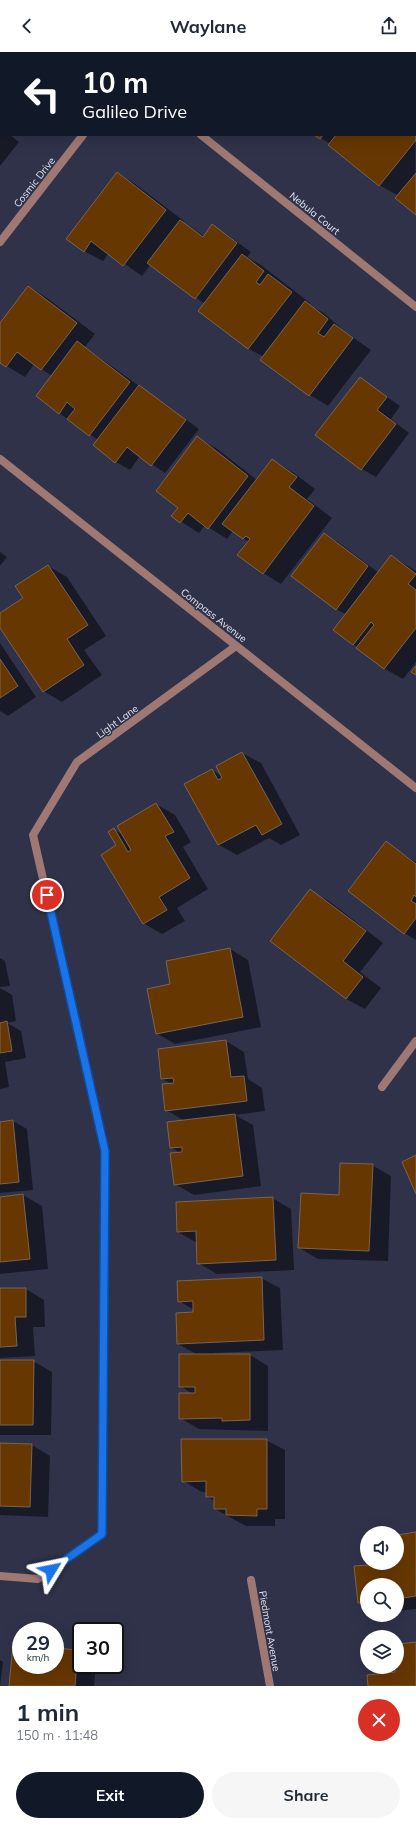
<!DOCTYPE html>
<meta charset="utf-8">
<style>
body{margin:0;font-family:Mulish,sans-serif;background:#f6f6f7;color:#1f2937;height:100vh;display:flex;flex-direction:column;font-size:15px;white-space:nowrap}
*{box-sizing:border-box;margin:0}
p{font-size:13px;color:#747a83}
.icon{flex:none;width:22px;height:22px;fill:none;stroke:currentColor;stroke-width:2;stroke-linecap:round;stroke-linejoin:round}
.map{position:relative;height:1634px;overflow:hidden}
.details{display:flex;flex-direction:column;background:#fff;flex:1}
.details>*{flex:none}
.hud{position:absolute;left:0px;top:0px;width:416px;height:84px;box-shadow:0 4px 16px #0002;background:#111827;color:#fff;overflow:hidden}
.controls{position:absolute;left:360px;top:1474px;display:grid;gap:8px}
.controls a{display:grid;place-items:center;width:44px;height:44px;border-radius:50%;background:#fff;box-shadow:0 4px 16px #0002;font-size:20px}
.speed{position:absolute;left:12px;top:1570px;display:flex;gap:8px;font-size:20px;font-weight:700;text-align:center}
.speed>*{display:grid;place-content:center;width:52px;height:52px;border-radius:50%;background:#fff;box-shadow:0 4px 16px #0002;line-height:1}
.speed small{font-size:10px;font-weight:400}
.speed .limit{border:2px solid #111;border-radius:6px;background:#fff;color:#111}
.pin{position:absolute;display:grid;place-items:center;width:34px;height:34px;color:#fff;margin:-17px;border:2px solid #fff;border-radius:50%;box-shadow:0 1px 4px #0007}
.me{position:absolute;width:44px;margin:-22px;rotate:55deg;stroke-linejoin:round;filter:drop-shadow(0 0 3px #0008)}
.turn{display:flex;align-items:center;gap:14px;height:84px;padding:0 16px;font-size:18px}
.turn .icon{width:52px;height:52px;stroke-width:2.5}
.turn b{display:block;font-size:28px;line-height:34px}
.round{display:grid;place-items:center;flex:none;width:42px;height:42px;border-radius:21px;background:#f6f6f7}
.head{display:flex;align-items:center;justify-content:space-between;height:68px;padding:0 16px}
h1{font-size:24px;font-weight:700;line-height:30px}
.button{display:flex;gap:8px;margin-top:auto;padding:8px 16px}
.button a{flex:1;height:46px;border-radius:24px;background:#111827;color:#fff;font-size:16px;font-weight:700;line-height:46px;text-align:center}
.button a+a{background:#f6f6f7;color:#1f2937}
header{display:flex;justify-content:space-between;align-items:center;height:52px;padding:0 16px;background:#fff;font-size:18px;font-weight:700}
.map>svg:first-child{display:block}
.shadow{fill:#0007}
.building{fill:#663700;stroke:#7b644f}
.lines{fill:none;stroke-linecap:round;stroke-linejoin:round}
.minor{stroke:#9f7873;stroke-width:8}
.route-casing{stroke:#114b97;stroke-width:10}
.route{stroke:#1a73e8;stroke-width:7}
.labels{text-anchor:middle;stroke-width:3;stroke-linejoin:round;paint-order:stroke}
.street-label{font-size:10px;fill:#e3e6f5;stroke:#30324a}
</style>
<header><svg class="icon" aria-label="back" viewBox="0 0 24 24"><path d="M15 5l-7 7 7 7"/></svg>Waylane<svg class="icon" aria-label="share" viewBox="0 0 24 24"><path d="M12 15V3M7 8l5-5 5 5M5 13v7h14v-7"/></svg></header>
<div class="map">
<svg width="416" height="1634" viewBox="0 0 416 1634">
<rect width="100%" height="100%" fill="#30324a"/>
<g class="shadow">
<path d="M 0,0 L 43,1 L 1,1 L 1,67 Z"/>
<path d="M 222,0 L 345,0 L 347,1 L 222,1 Z"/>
<path d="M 0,75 L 1,83 L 10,83 L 19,90 L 0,114 Z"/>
<path d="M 415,79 L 416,162 L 399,144 L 379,133 L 330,92 L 316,83 L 415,83 Z"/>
<path d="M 117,121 L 135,132 L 184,169 L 183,170 L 204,184 L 212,174 L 226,182 L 251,200 L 247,205 L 261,213 L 310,251 L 309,253 L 324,261 L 345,280 L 371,298 L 328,354 L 310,343 L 262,307 L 264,305 L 249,297 L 200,259 L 205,252 L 151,212 L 142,224 L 109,201 L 103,209 L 84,199 Z"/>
<path d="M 29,235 L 47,246 L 95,282 L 85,295 L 199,377 L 165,421 L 140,404 L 130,418 L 116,410 L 98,388 L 59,361 L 52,324 L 34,312 L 25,325 L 0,310 L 0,273 Z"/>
<path d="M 360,326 L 400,354 L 391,367 L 409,381 L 376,425 L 362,417 L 317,383 Z"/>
<path d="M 197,386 L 216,396 L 257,428 L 273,408 L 291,419 L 315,437 L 307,447 L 332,466 L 281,532 L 263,521 L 249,490 L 233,479 L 227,487 L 205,473 L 199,481 L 172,464 L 179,456 Z"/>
<path d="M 324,482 L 338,490 L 379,521 L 392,504 L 416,519 L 416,610 L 403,627 L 385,617 L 335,578 L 347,563 L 336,557 Z"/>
<path d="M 0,500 L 7,505 L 0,514 Z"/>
<path d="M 48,514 L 67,525 L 106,584 L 84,598 L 102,623 L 62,650 L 43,639 L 0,574 L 0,562 L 25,546 Z"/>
<path d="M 0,591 L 36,645 L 8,664 L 0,659 Z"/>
<path d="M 242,701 L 261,711 L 300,783 L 281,793 L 269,786 L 237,803 L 219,793 L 185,732 L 212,718 L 222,724 Z"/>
<path d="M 156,752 L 175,763 L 191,790 L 183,795 L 208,837 L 177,856 L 185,869 L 162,882 L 143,871 L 117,794 L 114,778 L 124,783 Z"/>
<path d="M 386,791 L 416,810 L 416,888 L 404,881 Z"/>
<path d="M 310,839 L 329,849 L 383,891 L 360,920 L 381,936 L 365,957 L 346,947 Z"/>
<path d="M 230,897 L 248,908 L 261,975 L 175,992 L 156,981 L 171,933 Z"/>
<path d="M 0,906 L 5,909 L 10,934 L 0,935 Z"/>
<path d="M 0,936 L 12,943 L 16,969 L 7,971 L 21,979 L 26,1006 L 5,1010 L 9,1035 L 0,1037 Z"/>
<path d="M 226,989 L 244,1000 L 248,1027 L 262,1036 L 265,1059 L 235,1063 L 253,1073 L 261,1134 L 194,1143 L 175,1132 L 180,1101 L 171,1095 L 185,1069 L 166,1058 L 172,1032 L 162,1027 Z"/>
<path d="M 13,1069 L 27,1077 L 33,1138 L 0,1141 L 0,1071 Z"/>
<path d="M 372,1113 L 391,1124 L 388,1209 L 318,1207 L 299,1196 L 340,1144 Z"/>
<path d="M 23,1143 L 42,1154 L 48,1217 L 0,1222 L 0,1146 Z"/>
<path d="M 272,1146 L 291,1157 L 294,1218 L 217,1222 L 198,1211 L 197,1191 L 178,1180 Z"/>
<path d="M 261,1226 L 280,1236 L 283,1298 L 214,1301 L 214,1303 L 250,1303 L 268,1314 L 268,1379 L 199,1377 L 180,1366 L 193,1342 L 180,1334 L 198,1303 L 178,1292 L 194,1261 L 194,1258 L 179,1249 Z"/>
<path d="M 0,1237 L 26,1237 L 44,1248 L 45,1275 L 33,1275 L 35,1304 L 0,1306 Z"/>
<path d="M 0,1309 L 33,1309 L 52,1320 L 51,1383 L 0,1383 Z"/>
<path d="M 266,1388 L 285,1398 L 285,1467 L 275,1467 L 275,1474 L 246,1474 L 233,1467 L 215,1457 L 215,1449 L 207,1445 L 207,1440 L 202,1440 L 183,1429 Z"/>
<path d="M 0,1392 L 32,1393 L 50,1404 L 48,1465 L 0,1463 Z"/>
<path d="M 416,1481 L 416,1557 L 397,1559 L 397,1533 L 367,1533 L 367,1556 L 359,1551 L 355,1515 L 397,1511 L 397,1484 Z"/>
<path d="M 21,1595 L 21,1613 L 55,1613 L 55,1597 L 78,1599 L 81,1601 L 81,1613 L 96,1613 L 94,1634 L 10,1634 Z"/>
<path d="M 0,1608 L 3,1610 L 0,1634 Z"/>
</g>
<g class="building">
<path d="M 0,0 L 22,0 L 1,1 L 1,68 Z"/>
<path d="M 221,0 L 295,0 L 220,1 Z"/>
<path d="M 306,0 L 335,0 L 305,1 Z"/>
<path d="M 415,82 L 416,88 L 379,134 L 328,93 L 336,83 Z"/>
<path d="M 314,83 L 323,83 L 320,87 Z"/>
<path d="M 117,120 L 166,158 L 123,214 L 91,189 L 84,200 L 66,187 Z"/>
<path d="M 416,121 L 416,163 L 395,146 Z"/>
<path d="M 180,168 L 203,185 L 212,172 L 237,191 L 195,247 L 147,211 Z"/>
<path d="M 242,202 L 264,219 L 256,230 L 260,233 L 268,222 L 292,240 L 248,297 L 198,259 Z"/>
<path d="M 28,234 L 77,271 L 41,318 L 17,300 L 6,315 L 0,311 L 0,271 Z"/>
<path d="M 305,249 L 328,267 L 318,281 L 324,285 L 334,272 L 353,286 L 309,344 L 260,308 Z"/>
<path d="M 77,289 L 130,330 L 89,384 L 67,367 L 75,357 L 67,350 L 59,362 L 36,344 Z"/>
<path d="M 360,325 L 387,345 L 377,358 L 396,372 L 361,418 L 315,383 Z"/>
<path d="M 139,333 L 186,368 L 151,414 L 127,395 L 115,411 L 93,393 Z"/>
<path d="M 197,384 L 248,424 L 208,477 L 188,461 L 180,471 L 171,464 L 178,456 L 156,439 Z"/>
<path d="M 272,407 L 297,425 L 289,435 L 314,454 L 263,522 L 237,503 L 250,487 L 246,484 L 243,487 L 222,472 Z"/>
<path d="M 324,481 L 368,514 L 336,558 L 291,524 Z"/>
<path d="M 391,503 L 416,522 L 408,532 L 416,538 L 416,576 L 384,617 L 356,596 L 374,573 L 371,570 L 353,593 L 333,578 Z"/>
<path d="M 48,513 L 88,573 L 67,587 L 84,613 L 43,640 L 0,576 L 0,561 L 23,546 L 15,534 Z"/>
<path d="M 0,607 L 18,634 L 0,646 Z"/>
<path d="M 416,614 L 416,623 L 411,620 Z"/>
<path d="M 242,700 L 282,772 L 262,783 L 256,773 L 218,793 L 184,732 L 212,717 L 218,728 L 222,726 L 216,714 Z"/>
<path d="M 156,751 L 174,780 L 165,784 L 190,826 L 159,845 L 167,858 L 143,872 L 101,803 L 116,793 L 108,780 L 114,776 L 128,800 L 131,798 L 117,774 Z"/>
<path d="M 386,789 L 416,812 L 416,845 L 414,843 L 411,849 L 416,852 L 416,866 L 404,882 L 348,839 Z"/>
<path d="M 310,837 L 366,879 L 343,909 L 363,925 L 346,947 L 270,889 Z"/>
<path d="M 230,896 L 243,965 L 156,982 L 147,937 L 170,932 L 166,909 Z"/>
<path d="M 7,969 L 12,999 L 0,1001 L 0,971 Z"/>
<path d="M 226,988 L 231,1025 L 244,1024 L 247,1049 L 165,1059 L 162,1032 L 174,1031 L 173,1026 L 161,1027 L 158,997 Z"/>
<path d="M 235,1062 L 243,1124 L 174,1133 L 170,1101 L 182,1100 L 182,1095 L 170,1096 L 167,1070 Z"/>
<path d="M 13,1068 L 19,1130 L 0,1132 L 0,1070 Z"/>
<path d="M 416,1103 L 416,1142 L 402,1110 Z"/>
<path d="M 340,1111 L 373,1112 L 369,1199 L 298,1196 L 301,1141 L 339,1143 Z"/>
<path d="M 23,1142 L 30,1207 L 0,1210 L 0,1145 Z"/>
<path d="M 273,1145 L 276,1208 L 197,1212 L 196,1179 L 177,1180 L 176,1150 Z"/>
<path d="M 262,1225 L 264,1288 L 177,1292 L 176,1261 L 193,1260 L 193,1249 L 178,1250 L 177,1229 Z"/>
<path d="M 0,1236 L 26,1236 L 26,1265 L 15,1265 L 17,1294 L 0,1295 Z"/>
<path d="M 179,1302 L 250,1302 L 250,1368 L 222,1369 L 222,1366 L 179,1367 L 179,1341 L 195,1341 L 195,1335 L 179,1335 Z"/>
<path d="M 0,1308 L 34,1308 L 33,1373 L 0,1373 Z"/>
<path d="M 181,1387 L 267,1387 L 267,1457 L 257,1457 L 257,1464 L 226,1463 L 226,1457 L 214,1457 L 214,1445 L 206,1445 L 206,1429 L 182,1430 Z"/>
<path d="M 0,1391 L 32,1392 L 30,1455 L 0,1454 Z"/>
<path d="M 416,1480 L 416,1544 L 397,1547 L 397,1533 L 367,1533 L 367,1550 L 358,1551 L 354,1514 L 397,1511 L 397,1483 Z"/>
<path d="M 416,1590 L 416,1634 L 368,1634 L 367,1623 L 395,1620 L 394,1615 L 397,1615 L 397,1592 Z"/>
<path d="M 13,1593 L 21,1594 L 21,1613 L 55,1613 L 55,1596 L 78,1598 L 75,1634 L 9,1634 Z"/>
</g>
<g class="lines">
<g class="minor">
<path d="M 147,1 L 148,0"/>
<path d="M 201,83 L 416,255"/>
<path d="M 0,190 L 83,83"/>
<path d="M 0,407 L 416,736"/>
<path d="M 382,1035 L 416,989"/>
<path d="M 0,1524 L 38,1527 L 102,1482 L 105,1099 L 33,783 L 77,710 L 236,594"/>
<path d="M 251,1528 L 270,1634"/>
</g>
</g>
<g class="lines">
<defs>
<path id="route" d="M 47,843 L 105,1099 L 102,1482 L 51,1518"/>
</defs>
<use href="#route" class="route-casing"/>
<use href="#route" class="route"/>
</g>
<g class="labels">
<g class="street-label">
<text transform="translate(34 130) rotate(-52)" y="4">Cosmic Drive</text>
<text transform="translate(315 161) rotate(39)" y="4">Nebula Court</text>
<text transform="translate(214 563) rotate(38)" y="4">Compass Avenue</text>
<text transform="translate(117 669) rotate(-36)" y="4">Light Lane</text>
<text transform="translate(270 1579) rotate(80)" y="4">Piedmont Avenue</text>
</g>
</g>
</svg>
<div class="controls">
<a><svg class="icon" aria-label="sound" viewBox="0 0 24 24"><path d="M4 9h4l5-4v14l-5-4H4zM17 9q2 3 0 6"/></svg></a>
<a><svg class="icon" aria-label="search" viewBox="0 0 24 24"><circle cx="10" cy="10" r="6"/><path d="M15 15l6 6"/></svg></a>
<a><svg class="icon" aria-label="layers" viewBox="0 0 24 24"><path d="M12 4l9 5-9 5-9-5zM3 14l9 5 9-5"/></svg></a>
</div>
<div class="speed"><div>29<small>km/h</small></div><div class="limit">30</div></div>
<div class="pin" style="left:47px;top:843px;background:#d93025"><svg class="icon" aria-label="arrive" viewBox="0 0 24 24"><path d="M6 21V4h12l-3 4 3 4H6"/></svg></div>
<svg class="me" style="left:51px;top:1518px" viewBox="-20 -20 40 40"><path d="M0-17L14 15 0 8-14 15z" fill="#1a73e8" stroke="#fff" stroke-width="4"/></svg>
<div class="hud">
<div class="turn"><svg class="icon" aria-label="left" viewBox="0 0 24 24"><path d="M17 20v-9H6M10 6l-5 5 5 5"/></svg><div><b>10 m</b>Galileo Drive</div></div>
</div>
</div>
<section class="details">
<div class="head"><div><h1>1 min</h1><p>150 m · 11:48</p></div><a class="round" style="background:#d93025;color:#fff"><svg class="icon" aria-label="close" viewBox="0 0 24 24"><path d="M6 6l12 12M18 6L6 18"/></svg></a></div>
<div class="button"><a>Exit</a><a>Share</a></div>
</section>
